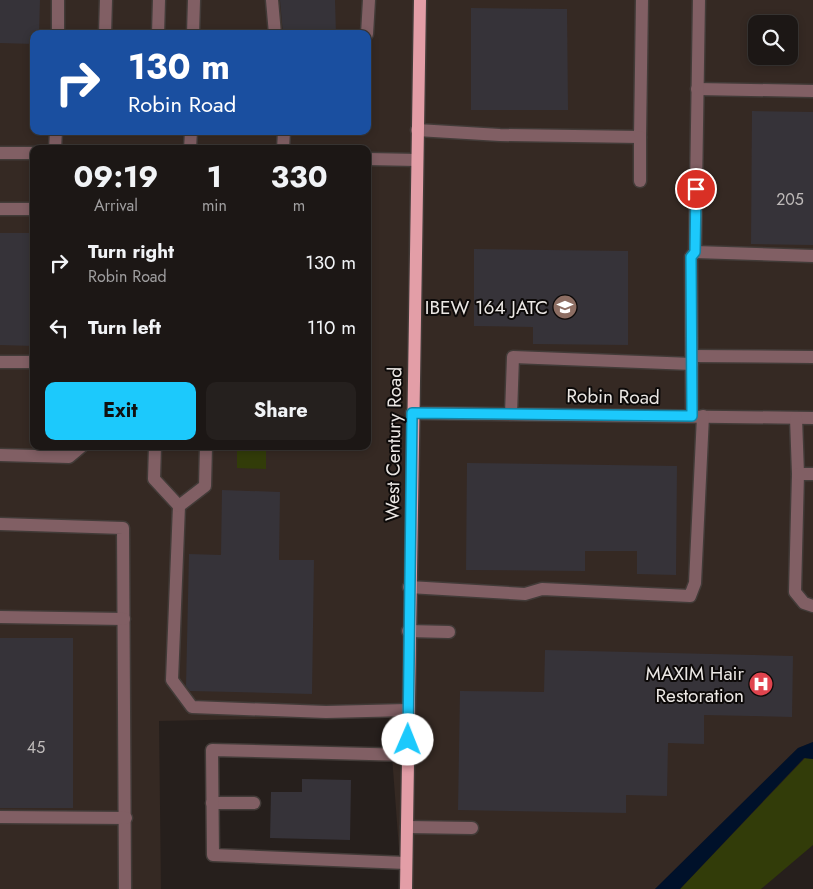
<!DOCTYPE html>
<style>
body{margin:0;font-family:Jost,sans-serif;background:#25201e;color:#f1f3f6;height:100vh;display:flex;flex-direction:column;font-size:19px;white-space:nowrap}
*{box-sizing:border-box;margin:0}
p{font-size:16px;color:#a09fa0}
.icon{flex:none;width:28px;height:28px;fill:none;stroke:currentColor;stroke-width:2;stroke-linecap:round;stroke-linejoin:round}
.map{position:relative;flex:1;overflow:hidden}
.panel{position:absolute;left:30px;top:145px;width:341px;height:305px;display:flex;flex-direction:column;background:#1c1715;border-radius:10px;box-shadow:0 2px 8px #0003,0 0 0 1px #3a3634}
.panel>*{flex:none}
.hud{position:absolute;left:30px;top:30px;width:341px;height:105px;border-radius:10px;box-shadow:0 2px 8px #0003,0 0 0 1px #3a3634;background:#1a4fa0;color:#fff;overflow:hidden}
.tools{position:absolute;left:748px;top:15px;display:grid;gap:10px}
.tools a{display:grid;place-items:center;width:50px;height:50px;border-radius:10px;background:#1c1715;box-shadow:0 2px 8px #0003,0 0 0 1px #3a3634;font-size:25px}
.pin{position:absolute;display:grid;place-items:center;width:42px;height:42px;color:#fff;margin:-21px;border:2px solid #fff;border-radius:50%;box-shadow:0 1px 5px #0007}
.me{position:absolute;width:55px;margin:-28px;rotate:1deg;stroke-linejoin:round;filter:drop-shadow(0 0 4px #0008)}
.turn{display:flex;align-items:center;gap:18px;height:105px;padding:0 15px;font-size:22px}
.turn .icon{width:65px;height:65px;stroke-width:2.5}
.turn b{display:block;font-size:35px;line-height:42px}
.eta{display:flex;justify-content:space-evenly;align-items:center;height:85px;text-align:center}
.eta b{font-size:30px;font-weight:700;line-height:35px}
.action{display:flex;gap:10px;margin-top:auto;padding:10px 15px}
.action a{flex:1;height:58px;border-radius:10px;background:#1cc9fc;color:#111;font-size:20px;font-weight:700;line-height:58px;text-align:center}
.action a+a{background:#25201e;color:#f1f3f6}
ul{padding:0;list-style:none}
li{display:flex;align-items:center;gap:15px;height:65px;padding:0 15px}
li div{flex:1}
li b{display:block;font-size:19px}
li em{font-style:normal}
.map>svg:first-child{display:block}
.built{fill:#352923;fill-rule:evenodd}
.green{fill:#323c09}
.water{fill:#00112a}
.building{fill:#363339}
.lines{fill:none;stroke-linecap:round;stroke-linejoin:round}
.minor-casing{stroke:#423b38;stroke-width:15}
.major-casing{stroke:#423b38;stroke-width:15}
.minor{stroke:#815f64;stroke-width:12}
.major{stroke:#e39ea7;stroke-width:12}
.route-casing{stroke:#1283a4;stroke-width:12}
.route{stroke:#1cc9fc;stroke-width:9}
.labels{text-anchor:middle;stroke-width:4;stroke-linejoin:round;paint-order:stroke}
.number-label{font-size:16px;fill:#bebab9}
.poi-label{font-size:19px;fill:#ebe7e4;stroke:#0d0a09;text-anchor:end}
.street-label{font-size:19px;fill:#ebe7e4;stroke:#0d0a09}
</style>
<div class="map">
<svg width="813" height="889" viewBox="0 0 813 889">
<rect width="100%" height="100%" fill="#261f1c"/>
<path class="built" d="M 0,0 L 813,0 L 813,742 L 798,748 L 655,889 L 402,889 L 389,716 L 159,721 L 161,889 L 0,889 ZM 756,24 L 789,24 L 789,56 L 756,56 ZM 34,34 L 368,34 L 368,131 L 34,131 ZM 34,149 L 368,149 L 368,446 L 34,446 Z"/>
<g class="green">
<path d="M 237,446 L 266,446 L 266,469 L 237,468 Z"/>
<path d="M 805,758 L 813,759 L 813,845 L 761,889 L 680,889 Z"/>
</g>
<path class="water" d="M 813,742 L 813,759 L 804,758 L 680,889 L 655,889 L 798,748 Z"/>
<g class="building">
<path d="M 0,0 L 40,0 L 39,34 L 34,34 L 34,44 L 0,43 Z"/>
<path d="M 280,0 L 335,0 L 336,34 L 283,34 Z"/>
<path d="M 471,8 L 567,9 L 568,110 L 471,110 Z"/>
<path d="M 752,111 L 813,112 L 813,245 L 751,244 Z"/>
<path d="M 0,233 L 34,233 L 34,346 L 0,345 Z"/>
<path d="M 474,249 L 628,251 L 628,345 L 533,344 L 533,327 L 474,326 Z"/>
<path d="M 467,463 L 677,466 L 676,575 L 637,574 L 637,551 L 585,551 L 585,571 L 466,570 Z"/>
<path d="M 222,490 L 280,492 L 279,560 L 314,560 L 312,694 L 190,691 L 186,686 L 189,554 L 221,555 Z"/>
<rect x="0" y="638" width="73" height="170"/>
<path d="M 545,650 L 793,656 L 792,717 L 704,715 L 704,744 L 668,743 L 667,796 L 626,795 L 626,813 L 458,810 L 460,691 L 544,692 Z"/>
<path d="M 302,779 L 351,780 L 350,840 L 270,838 L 271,792 L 302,792 Z"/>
</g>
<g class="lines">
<defs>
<g id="minor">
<path d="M 272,0 L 275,34"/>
<path d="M 58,34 L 58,0"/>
<path d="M 105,34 L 106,0"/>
<path d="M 158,34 L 159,0"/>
<path d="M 193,34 L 194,0"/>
<path d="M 367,34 L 369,0"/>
<path d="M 697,89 L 813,91"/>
<path d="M 417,130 L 500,135 L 640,137 L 642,0"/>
<path d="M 640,137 L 640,181"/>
<path d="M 55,149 L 56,131"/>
<path d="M 190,149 L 191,131"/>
<path d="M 283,149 L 284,131"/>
<path d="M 0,153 L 34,153"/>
<path d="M 368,159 L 417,160"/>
<path d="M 0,209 L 34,209"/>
<path d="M 695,252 L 813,256"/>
<path d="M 692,356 L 813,357"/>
<path d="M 0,362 L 34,362"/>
<path d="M 412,413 L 813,418"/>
<path d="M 511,414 L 513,357 L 692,364"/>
<path d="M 692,416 L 691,257 L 695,252 L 699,0"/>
<path d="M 796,418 L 798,474 L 795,592 L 804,603 L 813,606"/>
<path d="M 155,446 L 154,479 L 179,506 L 172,680 L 192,707 L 326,712 L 408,710"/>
<path d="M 0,455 L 69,457 L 82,446"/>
<path d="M 798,474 L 813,474"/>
<path d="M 179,506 L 205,486 L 206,446"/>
<path d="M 0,524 L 123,528 L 125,889"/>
<path d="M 409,587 L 525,594 L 542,589 L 690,596 L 695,583 L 703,416"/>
<path d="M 0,617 L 124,619"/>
<path d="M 408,631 L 449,632"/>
<path d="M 212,803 L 254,803"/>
<path d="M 0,817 L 126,818"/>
<path d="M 407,827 L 472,828"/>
<path d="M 406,863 L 213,855 L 212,750 L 408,755"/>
</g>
<path id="major" d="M 406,889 L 420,0"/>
</defs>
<use href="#minor" class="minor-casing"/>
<use href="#major" class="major-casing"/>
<use href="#minor" class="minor"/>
<use href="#major" class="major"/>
</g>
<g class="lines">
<defs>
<path id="route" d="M 408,740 L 412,413 L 692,416 L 691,257 L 695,252 L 696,189"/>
</defs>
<use href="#route" class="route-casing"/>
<use href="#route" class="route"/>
</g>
<defs>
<symbol id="school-disc" viewBox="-11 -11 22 22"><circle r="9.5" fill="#8d6e63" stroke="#0d0a09"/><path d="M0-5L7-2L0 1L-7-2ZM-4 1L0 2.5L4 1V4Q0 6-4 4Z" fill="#fff"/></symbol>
<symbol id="hospital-disc" viewBox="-11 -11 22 22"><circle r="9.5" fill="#e0444e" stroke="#0d0a09"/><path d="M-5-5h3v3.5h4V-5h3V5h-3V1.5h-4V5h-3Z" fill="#fff"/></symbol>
</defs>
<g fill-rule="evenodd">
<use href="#school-disc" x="551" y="293" width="28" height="28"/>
<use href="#hospital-disc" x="747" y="670" width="28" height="28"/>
</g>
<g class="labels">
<g class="number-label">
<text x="790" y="205">205</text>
<text x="36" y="753">45</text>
</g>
<g class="poi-label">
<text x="548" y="314">IBEW 164 JATC</text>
<text x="744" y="680">MAXIM Hair<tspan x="744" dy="22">Restoration</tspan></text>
</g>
<g class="street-label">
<text transform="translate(613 396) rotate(1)" y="7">Robin Road</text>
<text transform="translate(393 444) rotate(-89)" y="7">West Century Road</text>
</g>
</g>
</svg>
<div class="tools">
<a><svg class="icon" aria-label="search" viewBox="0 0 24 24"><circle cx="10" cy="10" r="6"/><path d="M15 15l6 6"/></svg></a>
</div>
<div class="pin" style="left:696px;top:189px;background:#d93025"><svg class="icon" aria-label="arrive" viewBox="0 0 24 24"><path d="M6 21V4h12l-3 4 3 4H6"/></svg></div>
<svg class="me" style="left:408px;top:740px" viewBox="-20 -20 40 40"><circle r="19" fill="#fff"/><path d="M0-13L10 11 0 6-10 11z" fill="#1cc9fc"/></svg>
<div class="hud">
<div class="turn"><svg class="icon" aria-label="right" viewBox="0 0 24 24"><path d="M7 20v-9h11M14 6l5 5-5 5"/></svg><div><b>130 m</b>Robin Road</div></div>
</div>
<section class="panel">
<div class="eta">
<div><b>09:19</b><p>Arrival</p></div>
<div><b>1</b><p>min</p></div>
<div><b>330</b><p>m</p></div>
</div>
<ul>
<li><svg class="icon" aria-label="right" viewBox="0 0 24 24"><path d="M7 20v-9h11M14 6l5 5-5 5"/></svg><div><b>Turn right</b><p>Robin Road</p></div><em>130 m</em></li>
<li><svg class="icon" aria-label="left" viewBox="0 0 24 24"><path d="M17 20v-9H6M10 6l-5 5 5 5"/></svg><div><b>Turn left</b></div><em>110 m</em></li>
</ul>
<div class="action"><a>Exit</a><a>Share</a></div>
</section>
</div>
